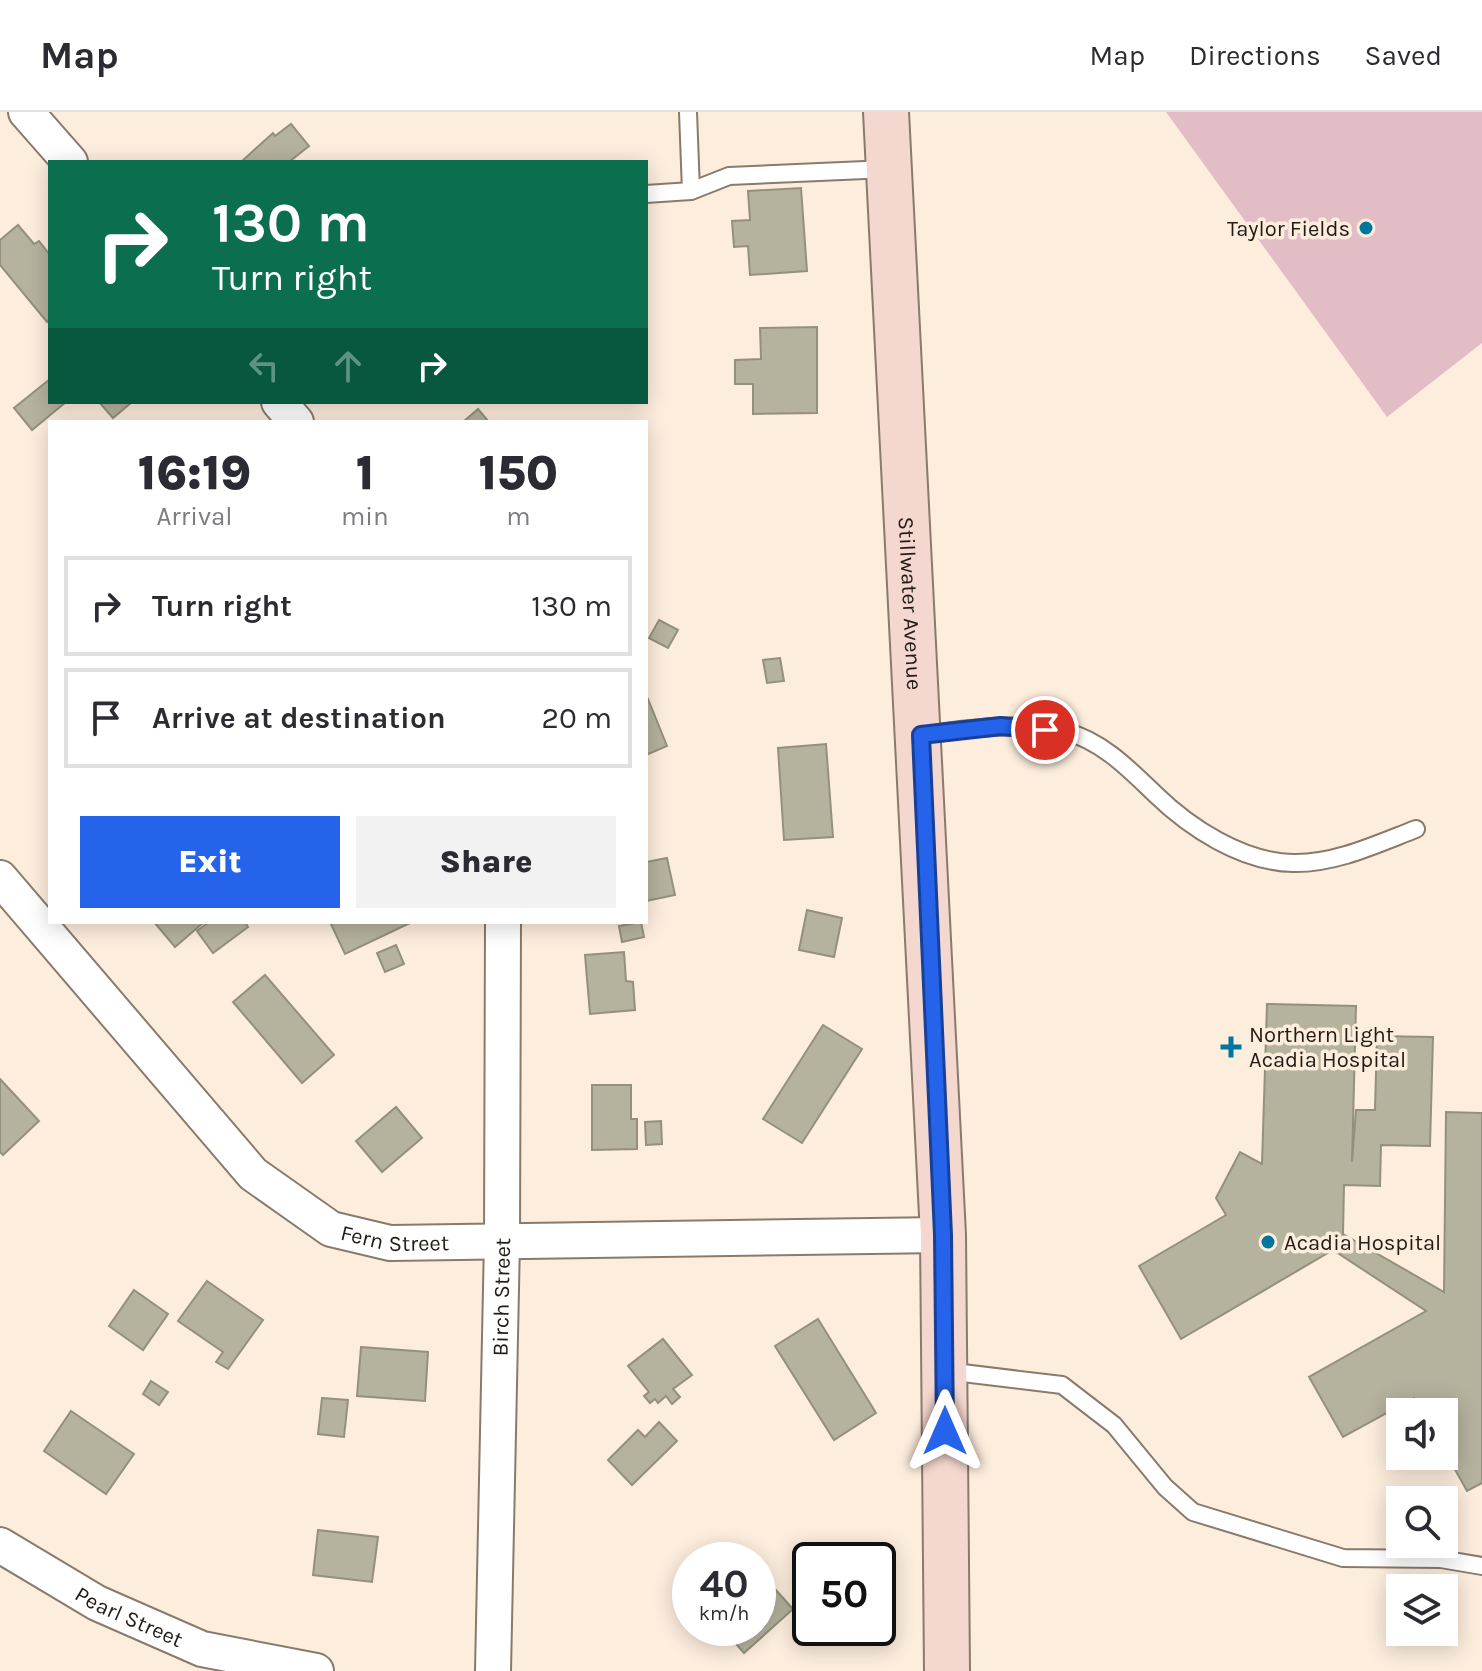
<!DOCTYPE html>
<style>
body{margin:0;font-family:Karla,sans-serif;background:#f2f2f3;color:#2b2b33;height:100vh;display:flex;flex-direction:column;font-size:30px;white-space:nowrap}
*{box-sizing:border-box;margin:0}
p{font-size:26px;color:#7c7c81}
.icon{flex:none;width:44px;height:44px;fill:none;stroke:currentColor;stroke-width:2;stroke-linecap:round;stroke-linejoin:round}
.map{position:relative;flex:1;overflow:hidden}
.panel{position:absolute;left:48px;top:308px;width:600px;height:504px;display:flex;flex-direction:column;background:#fff;border-radius:0px;box-shadow:0 4px 20px #0003}
.panel>*{flex:none}
.guide{position:absolute;left:48px;top:48px;width:600px;height:244px;border-radius:0px;box-shadow:0 4px 20px #0003;background:#0b6e4f;color:#fff;overflow:hidden}
.controls{position:absolute;left:1386px;top:1286px;display:grid;gap:16px}
.controls a{display:grid;place-items:center;width:72px;height:72px;border-radius:0px;background:#fff;box-shadow:0 4px 20px #0003;font-size:40px}
.speed{position:absolute;left:672px;top:1430px;display:flex;gap:16px;font-size:40px;font-weight:700;text-align:center}
.speed>*{display:grid;place-content:center;width:104px;height:104px;border-radius:50%;background:#fff;box-shadow:0 4px 20px #0003;line-height:1}
.speed small{font-size:20px;font-weight:400}
.speed .limit{border:4px solid #111;border-radius:12px;background:#fff;color:#111}
.pin{position:absolute;display:grid;place-items:center;width:68px;height:68px;color:#fff;margin:-34px;border:4px solid #fff;border-radius:50%;box-shadow:0 2px 8px #0007}
.me{position:absolute;width:88px;margin:-44px;rotate:0deg;stroke-linejoin:round;filter:drop-shadow(0 0 6px #0008)}
.turn{display:flex;align-items:center;gap:28px;height:168px;padding:0 32px;font-size:36px}
.turn .icon{width:104px;height:104px;stroke-width:2.5}
.turn b{display:block;font-size:56px;line-height:68px}
.lanes{display:flex;align-items:center;height:76px;padding:0 32px;background:#0003;justify-content:center;gap:40px;direction:ltr}
.lanes .off{opacity:.35}
.eta{display:flex;justify-content:space-evenly;align-items:center;height:136px;text-align:center}
.eta b{font-size:48px;font-weight:800;line-height:56px}
.action{display:flex;gap:16px;margin-top:auto;padding:16px 32px}
.action a{flex:1;height:92px;border-radius:0px;background:#2563eb;color:#fff;font-size:32px;font-weight:800;line-height:92px;text-align:center}
.action a+a{background:#f2f2f3;color:#2b2b33}
ul{padding:0;list-style:none}
li{display:flex;align-items:center;gap:24px;height:100px;margin:0 16px 12px;padding:0 16px;border:4px solid #e1e1e2;border-radius:0px}
li div{flex:1}
li b{display:block;font-size:30px}
li em{font-style:normal}
header{display:flex;align-items:center;gap:48px;box-sizing:border-box;height:112px;padding:0 40px;background:#fff;border-bottom:2px solid #e1e1e2}
header strong{font-size:38px}
nav{display:flex;gap:44px;margin-inline-start:auto;font-size:28px}
.map>svg:first-child{display:block}
.green{fill:#e2bdc5}
.building{fill:#b5b29e;stroke:#93917d;stroke-width:2}
.lines{fill:none;stroke-linecap:round;stroke-linejoin:round}
.lane-casing{stroke:#897b6c;stroke-width:20}
.street-casing{stroke:#897b6c;stroke-width:38}
.secondary-casing{stroke:#897b6c;stroke-width:48}
.lane{stroke:#fff;stroke-width:16}
.street{stroke:#fff;stroke-width:34}
.secondary{stroke:#f4d7cf;stroke-width:44}
.route-casing{stroke:#184099;stroke-width:20}
.route{stroke:#2563eb;stroke-width:14}
.poi-dot{fill:#00769f;stroke:#fdeddd;stroke-width:3}
.labels{text-anchor:middle;stroke-width:7;stroke-linejoin:round;paint-order:stroke}
.poi-label{font-size:22px;fill:#211c16;stroke:#fdeddd;text-anchor:start}
.street-label{font-size:22px;fill:#211c16;stroke:#fdeddd}
</style>
<header>
<strong>Map</strong>
<nav><a>Map</a><a>Directions</a><a>Saved</a></nav>
</header>
<div class="map">
<svg width="1482" height="1559" viewBox="0 0 1482 1559">
<rect width="100%" height="100%" fill="#fdeddd"/>
<path class="green" d="M 1166,0 L 1482,0 L 1482,231 L 1387,305 Z"/>
<g class="building">
<path d="M 291,12 L 309,34 L 289,50 L 241,50 L 273,21 L 275,24 Z"/>
<path d="M 801,76 L 807,159 L 750,163 L 748,134 L 734,135 L 732,109 L 750,108 L 748,79 Z"/>
<path d="M 18,113 L 34,132 L 39,129 L 50,143 L 50,207 L 47,210 L 0,153 L 0,128 Z"/>
<path d="M 817,215 L 817,301 L 753,302 L 753,272 L 735,272 L 735,248 L 761,247 L 760,216 Z"/>
<path d="M 50,267 L 50,290 L 66,290 L 32,318 L 14,296 Z"/>
<path d="M 99,290 L 132,290 L 113,306 Z"/>
<path d="M 478,297 L 489,310 L 463,310 Z"/>
<path d="M 659,508 L 678,518 L 668,536 L 649,526 Z"/>
<path d="M 780,546 L 784,569 L 767,571 L 763,548 Z"/>
<path d="M 648,587 L 667,634 L 646,643 L 646,588 Z"/>
<path d="M 826,632 L 833,725 L 784,728 L 778,636 Z"/>
<path d="M 667,746 L 675,783 L 646,789 L 646,750 Z"/>
<path d="M 807,798 L 842,806 L 834,845 L 799,838 Z"/>
<path d="M 154,810 L 204,810 L 175,835 Z"/>
<path d="M 209,810 L 245,810 L 248,815 L 213,841 L 197,819 Z"/>
<path d="M 330,810 L 412,810 L 345,842 Z"/>
<path d="M 641,810 L 644,825 L 622,830 L 619,814 Z"/>
<path d="M 396,833 L 404,852 L 385,860 L 377,841 Z"/>
<path d="M 624,840 L 626,869 L 633,870 L 635,898 L 590,902 L 585,843 Z"/>
<path d="M 265,863 L 334,943 L 302,971 L 233,890 Z"/>
<path d="M 1267,892 L 1356,894 L 1352,1050 L 1356,998 L 1375,998 L 1377,924 L 1433,925 L 1430,1034 L 1381,1033 L 1380,1074 L 1344,1073 L 1343,1122 L 1444,1180 L 1446,1000 L 1482,1001 L 1482,1371 L 1467,1379 L 1444,1338 L 1444,1300 L 1422,1300 L 1414,1286 L 1343,1325 L 1309,1265 L 1426,1199 L 1333,1138 L 1181,1227 L 1139,1154 L 1226,1103 L 1216,1086 L 1240,1040 L 1262,1052 Z"/>
<path d="M 823,913 L 862,937 L 802,1031 L 763,1007 Z"/>
<path d="M 0,967 L 39,1009 L 3,1043 L 0,1040 Z"/>
<path d="M 592,973 L 631,973 L 631,1007 L 637,1007 L 637,1037 L 592,1038 Z"/>
<path d="M 396,995 L 422,1026 L 382,1060 L 356,1029 Z"/>
<path d="M 661,1009 L 662,1032 L 646,1033 L 645,1010 Z"/>
<path d="M 207,1169 L 263,1208 L 228,1257 L 216,1250 L 223,1240 L 178,1209 Z"/>
<path d="M 134,1178 L 168,1202 L 143,1238 L 109,1214 Z"/>
<path d="M 818,1207 L 876,1301 L 834,1328 L 775,1234 Z"/>
<path d="M 663,1227 L 692,1263 L 673,1277 L 680,1285 L 672,1292 L 666,1284 L 658,1291 L 655,1287 L 650,1291 L 644,1284 L 649,1280 L 628,1254 Z"/>
<path d="M 361,1235 L 428,1240 L 425,1289 L 357,1284 Z"/>
<path d="M 151,1269 L 168,1280 L 159,1293 L 143,1282 Z"/>
<path d="M 322,1286 L 348,1288 L 344,1325 L 318,1322 Z"/>
<path d="M 71,1299 L 134,1342 L 106,1382 L 44,1339 Z"/>
<path d="M 659,1310 L 677,1329 L 632,1373 L 608,1348 L 638,1318 L 645,1325 Z"/>
<path d="M 318,1418 L 378,1425 L 372,1470 L 313,1463 Z"/>
<path d="M 775,1477 L 793,1497 L 744,1541 L 722,1516 L 758,1516 L 758,1490 Z"/>
</g>
<g class="lines">
<defs>
<g id="lane">
<path d="M 688,0 L 691,79"/>
<path d="M 646,82 L 691,79 L 729,64 L 888,57"/>
<path d="M 921,623 C 968,617 1018,609 1066,620 C 1101,628 1130,658 1155,682 C 1190,716 1242,750 1293,751 C 1335,752 1377,732 1416,717"/>
<path d="M 946,1259 L 1062,1273 L 1114,1313 L 1165,1375 L 1193,1400 L 1343,1446 L 1441,1447 L 1482,1454"/>
</g>
<g id="street">
<path d="M 26,0 L 70,50"/>
<path d="M 279,290 L 296,310"/>
<path id="s1" d="M 0,766 L 253,1062 L 331,1117 L 390,1131 L 943,1123"/>
<path id="s2" d="M 0,1433 L 97,1491 L 202,1537 L 316,1559"/>
<path id="s3" d="M 493,1559 L 502,1129 L 503,810"/>
</g>
<g id="secondary">
<path id="s4" d="M 886,0 L 943,1123 L 947,1559"/>
</g>
</defs>
<use href="#lane" class="lane-casing"/>
<use href="#street" class="street-casing"/>
<use href="#secondary" class="secondary-casing"/>
<use href="#lane" class="lane"/>
<use href="#street" class="street"/>
<use href="#secondary" class="secondary"/>
</g>
<g class="lines">
<defs>
<path id="route" d="M 945,1319 L 943,1123 L 921,623 L 1001,614 L 1045,618"/>
</defs>
<use href="#route" class="route-casing"/>
<use href="#route" class="route"/>
</g>
<g class="poi-dot">
<circle cx="1366" cy="116" r="8"/>
<path d="M1227 923h8v8h8v8h-8v8h-8v-8h-8v-8h8z"/>
<circle cx="1268" cy="1130" r="8"/>
</g>
<g class="labels">
<g class="poi-label">
<text x="1350" y="124" text-anchor="end">Taylor Fields</text>
<text x="1249" y="930">Northern Light<tspan x="1249" dy="25">Acadia Hospital</tspan></text>
<text x="1284" y="1138">Acadia Hospital</text>
</g>
<g class="street-label">
<text dy="8" stroke="none"><textPath href="#s4" startOffset="492">Stillwater Avenue</textPath></text>
<text dy="8" stroke="none"><textPath href="#s1" startOffset="550">Fern Street</textPath></text>
<text dy="8" stroke="none"><textPath href="#s3" startOffset="374">Birch Street</textPath></text>
<text dy="8" stroke="none"><textPath href="#s2" startOffset="148">Pearl Street</textPath></text>
</g>
</g>
</svg>
<div class="controls">
<a><svg class="icon" aria-label="sound" viewBox="0 0 24 24"><path d="M4 9h4l5-4v14l-5-4H4zM17 9q2 3 0 6"/></svg></a>
<a><svg class="icon" aria-label="search" viewBox="0 0 24 24"><circle cx="10" cy="10" r="6"/><path d="M15 15l6 6"/></svg></a>
<a><svg class="icon" aria-label="layers" viewBox="0 0 24 24"><path d="M12 4l9 5-9 5-9-5zM3 14l9 5 9-5"/></svg></a>
</div>
<div class="speed"><div>40<small>km/h</small></div><div class="limit">50</div></div>
<div class="pin" style="left:1045px;top:618px;background:#d93025"><svg class="icon" aria-label="arrive" viewBox="0 0 24 24"><path d="M6 21V4h12l-3 4 3 4H6"/></svg></div>
<svg class="me" style="left:945px;top:1319px" viewBox="-20 -20 40 40"><path d="M0-17L14 15 0 8-14 15z" fill="#2563eb" stroke="#fff" stroke-width="4"/></svg>
<div class="guide">
<div class="turn"><svg class="icon" aria-label="right" viewBox="0 0 24 24"><path d="M7 20v-9h11M14 6l5 5-5 5"/></svg><div><b>130 m</b>Turn right</div></div>
<div class="lanes"><svg class="icon off" aria-label="left" viewBox="0 0 24 24"><path d="M17 20v-9H6M10 6l-5 5 5 5"/></svg><svg class="icon off" aria-label="ahead" viewBox="0 0 24 24"><path d="M12 20V5M6 11l6-6 6 6"/></svg><svg class="icon" aria-label="right" viewBox="0 0 24 24"><path d="M7 20v-9h11M14 6l5 5-5 5"/></svg></div>
</div>
<section class="panel">
<div class="eta">
<div><b>16:19</b><p>Arrival</p></div>
<div><b>1</b><p>min</p></div>
<div><b>150</b><p>m</p></div>
</div>
<ul>
<li><svg class="icon" aria-label="right" viewBox="0 0 24 24"><path d="M7 20v-9h11M14 6l5 5-5 5"/></svg><div><b>Turn right</b></div><em>130 m</em></li>
<li><svg class="icon" aria-label="arrive" viewBox="0 0 24 24"><path d="M6 21V4h12l-3 4 3 4H6"/></svg><div><b>Arrive at destination</b></div><em>20 m</em></li>
</ul>
<div class="action"><a>Exit</a><a>Share</a></div>
</section>
</div>
